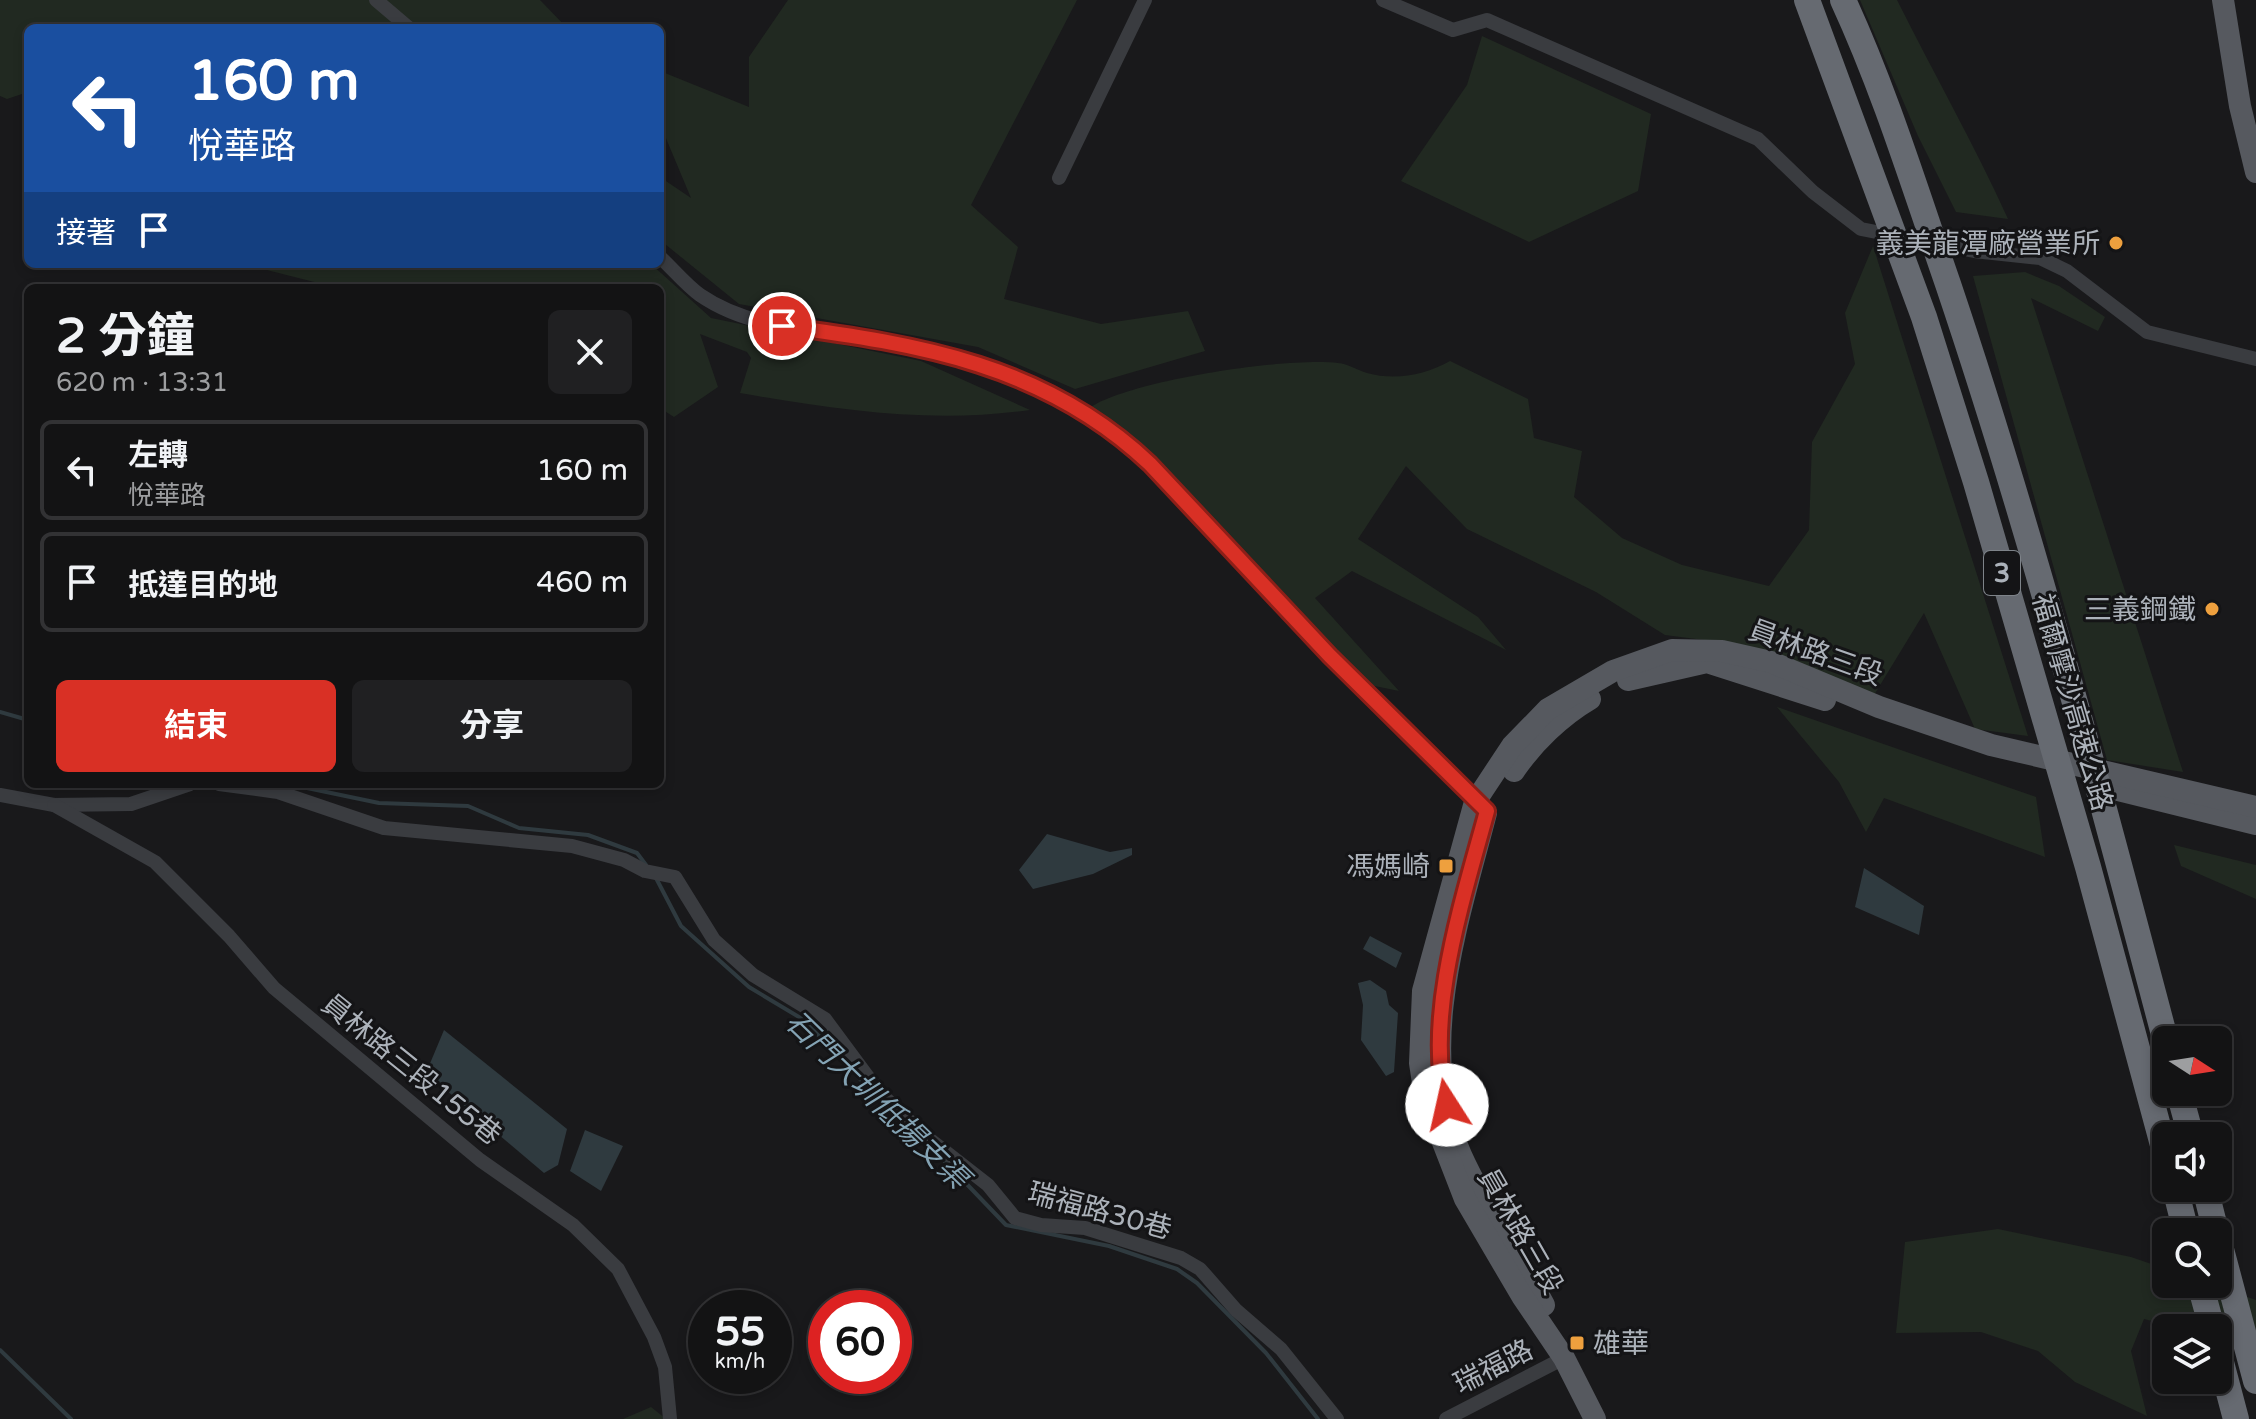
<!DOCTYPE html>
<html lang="zh-TW">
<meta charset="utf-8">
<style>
body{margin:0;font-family:"Varela Round","Noto Sans TC",sans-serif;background:#202022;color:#f1f3f6;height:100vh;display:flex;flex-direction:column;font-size:30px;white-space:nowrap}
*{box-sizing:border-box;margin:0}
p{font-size:26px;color:#9d9ea0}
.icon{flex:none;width:44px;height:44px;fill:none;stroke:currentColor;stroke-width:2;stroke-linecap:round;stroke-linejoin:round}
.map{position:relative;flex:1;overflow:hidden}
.drawer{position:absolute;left:24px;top:284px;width:640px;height:504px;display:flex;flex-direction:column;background:#131314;border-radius:12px;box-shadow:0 4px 12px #0003,0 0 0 2px #323234}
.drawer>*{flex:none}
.hud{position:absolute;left:24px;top:24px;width:640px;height:244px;border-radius:12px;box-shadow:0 4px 12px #0003,0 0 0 2px #323234;background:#1a4fa0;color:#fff;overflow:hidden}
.needle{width:52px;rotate:102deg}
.fabs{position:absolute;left:2152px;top:1026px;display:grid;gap:16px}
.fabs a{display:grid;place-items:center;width:80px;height:80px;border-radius:12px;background:#131314;box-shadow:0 4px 12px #0003,0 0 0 2px #323234;font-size:40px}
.speed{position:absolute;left:688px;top:1290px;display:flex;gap:16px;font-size:40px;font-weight:700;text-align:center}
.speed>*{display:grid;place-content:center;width:104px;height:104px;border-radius:50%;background:#131314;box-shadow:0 4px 12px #0003,0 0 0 2px #323234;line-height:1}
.speed small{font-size:20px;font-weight:400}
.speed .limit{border:12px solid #d22;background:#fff;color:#111}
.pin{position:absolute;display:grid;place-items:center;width:68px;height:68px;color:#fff;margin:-34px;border:4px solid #fff;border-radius:50%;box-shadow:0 2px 8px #0007}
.me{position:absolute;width:88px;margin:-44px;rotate:350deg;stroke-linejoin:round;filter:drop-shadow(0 0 6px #0008)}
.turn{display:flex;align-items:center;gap:28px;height:168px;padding:0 32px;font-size:36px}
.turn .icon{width:104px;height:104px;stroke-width:2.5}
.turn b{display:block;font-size:56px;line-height:68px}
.then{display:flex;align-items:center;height:76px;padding:0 32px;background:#0003;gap:16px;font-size:30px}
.round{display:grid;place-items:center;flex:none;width:84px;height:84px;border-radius:12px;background:#202022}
.overview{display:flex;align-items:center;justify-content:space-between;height:136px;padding:0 32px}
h1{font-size:48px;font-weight:700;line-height:60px}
.primary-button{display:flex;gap:16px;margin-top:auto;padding:16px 32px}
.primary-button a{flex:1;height:92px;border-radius:12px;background:#d93025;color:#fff;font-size:32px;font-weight:700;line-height:92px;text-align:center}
.primary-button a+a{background:#202022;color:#f1f3f6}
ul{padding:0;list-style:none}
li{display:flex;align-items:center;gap:24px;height:100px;margin:0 16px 12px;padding:0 16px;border:4px solid #323234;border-radius:12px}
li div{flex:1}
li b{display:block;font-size:30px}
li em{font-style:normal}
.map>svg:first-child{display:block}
.green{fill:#212921}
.water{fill:#2f3a3f}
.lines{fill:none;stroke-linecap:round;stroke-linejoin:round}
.stream{stroke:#2f3a3f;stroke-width:4}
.street{stroke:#3a3c40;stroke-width:14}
.primary{stroke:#56595f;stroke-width:22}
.highway{stroke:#666a71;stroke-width:26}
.route-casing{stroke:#8d1f18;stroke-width:20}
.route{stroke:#d93025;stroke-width:14}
.poi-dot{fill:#eea03e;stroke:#141416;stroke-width:3}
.labels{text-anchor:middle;stroke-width:6;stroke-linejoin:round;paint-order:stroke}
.shield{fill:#141416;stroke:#7e8389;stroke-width:2}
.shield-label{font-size:26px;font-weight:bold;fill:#acb2ba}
.poi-label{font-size:28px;fill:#acb2ba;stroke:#141416;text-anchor:end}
.street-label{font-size:28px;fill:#acb2ba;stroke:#141416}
.water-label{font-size:30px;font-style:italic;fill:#84a3b4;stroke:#141416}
</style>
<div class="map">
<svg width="2256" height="1419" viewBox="0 0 2256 1419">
<rect width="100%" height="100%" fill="#19191b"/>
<g class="green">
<path d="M 0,0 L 540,0 L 567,28 L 28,28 L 28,92 L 7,99 L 0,96 Z"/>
<path d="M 788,0 L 1077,0 L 971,205 L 1018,247 L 1004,299 L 1101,324 L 1188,311 L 1205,351 L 1075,389 L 978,347 L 739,304 L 660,240 L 660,177 L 691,198 L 660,124 L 660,71 L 749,107 L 749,57 Z"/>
<path d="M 1860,0 L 1897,0 C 1934,74 1974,144 2008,219 L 1956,212 L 1918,136 Z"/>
<path d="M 1482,36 L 1651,114 L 1638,191 L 1529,242 L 1401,181 L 1467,85 Z"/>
<path d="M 1873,246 L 2028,736 L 1975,729 L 1924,613 L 1871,700 L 1704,640 L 1665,635 L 1596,592 L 1467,529 L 1406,466 L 1358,539 L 1478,617 L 1506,650 L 1352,571 L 1315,598 L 1399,691 L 1370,685 L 1091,407 C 1133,380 1287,357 1338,363 C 1348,364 1357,370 1367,373 C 1395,381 1425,375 1450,361 L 1528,399 L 1534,438 L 1582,451 L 1574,497 L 1622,538 L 1682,565 L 1769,586 L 1809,530 L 1812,442 L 1855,364 L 1845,313 Z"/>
<path d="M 243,264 L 651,264 L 711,318 L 921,361 L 1030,410 C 933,424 836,410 740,393 L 751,358 L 747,352 L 700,334 L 718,387 L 674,417 L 660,408 L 660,288 L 338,288 Z"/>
<path d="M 2025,272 L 2059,286 L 2105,317 L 2098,331 L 2031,298 L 2183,772 L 2107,760 L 1973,276 Z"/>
<path d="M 1777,707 L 2036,797 L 2045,857 L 1884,798 L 1866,832 L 1839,782 Z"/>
<path d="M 2174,845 L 2256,865 L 2256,899 L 2181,866 Z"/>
<path d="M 1998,1229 L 2131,1257 L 2166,1269 L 2166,1284 L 2210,1284 L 2256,1300 L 2256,1349 L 2218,1339 L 2218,1328 L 2179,1328 L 2144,1319 L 2131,1351 L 2147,1416 L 2075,1382 L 2038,1351 L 1981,1332 L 1896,1333 L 1905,1242 Z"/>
<path d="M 651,1407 L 666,1419 L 623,1419 Z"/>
</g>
<g class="water">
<path d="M 1047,834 L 1110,852 L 1132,848 L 1132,855 L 1093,874 L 1033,889 L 1019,870 Z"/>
<path d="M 1864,868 L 1924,906 L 1919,935 L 1855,907 Z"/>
<path d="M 1370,936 L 1402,953 L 1396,968 L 1363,949 Z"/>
<path d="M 1370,980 L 1386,991 L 1389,1005 L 1398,1013 L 1394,1072 L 1386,1076 L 1361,1040 L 1363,1005 L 1358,983 Z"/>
<path d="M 444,1030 L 567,1129 L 558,1165 L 544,1173 L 426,1073 Z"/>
<path d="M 585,1130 L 623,1146 L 601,1191 L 570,1171 Z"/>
</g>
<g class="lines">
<g class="stream">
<path d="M 0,712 L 28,720"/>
<path d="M 288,784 L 379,803 L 468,806 L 519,828 L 588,835 L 637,853 L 646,865"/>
<path d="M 656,878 L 681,926 L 749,987 L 804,1020 L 863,1082"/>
<path d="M 936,1152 L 1006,1225 L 1109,1246 L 1177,1269 L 1197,1283 L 1266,1353 L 1318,1419"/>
<path d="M 0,1350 L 71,1419"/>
</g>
<g class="street">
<path d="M 376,0 L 409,28"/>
<path d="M 1383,0 L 1453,30 L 1487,20 L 1758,139 L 1813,192 L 1861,229 L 1974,251 L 2040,258 L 2067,271 L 2147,332 L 2256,359"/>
<path d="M 1059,178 L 1145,0"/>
<path d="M 660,257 C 673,269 686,285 700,295 C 758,335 834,329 901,343 C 994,363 1080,398 1150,464 L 1330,656 L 1480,806"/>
<path d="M 219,784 L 278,792 L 384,828 L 572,846 L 624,860 L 645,871 L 675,877 L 714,940 L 753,975 L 825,1019 L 879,1092 L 924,1135 L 988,1185 L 1015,1218 L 1041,1225 L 1085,1228 L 1181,1258 L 1200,1269 L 1236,1310 L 1281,1349 L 1337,1419"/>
<path d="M 0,795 L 54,805 L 131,804 L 190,784"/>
<path d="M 54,805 L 155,862 L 229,936 L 274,988 L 480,1160 L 573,1225 L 618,1269 L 654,1337 L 665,1367 L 670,1419"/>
<path d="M 1446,1419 L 1564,1358"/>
</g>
<g class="primary">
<path d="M 2223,0 L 2240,106 L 2256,172"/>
<path d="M 1628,680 L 1707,662 L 1825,700"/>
<path d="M 1514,771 C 1533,743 1561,716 1590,699"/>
<path d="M 2098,785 L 2256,824"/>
<path d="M 1486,813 C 1459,919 1413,1049 1461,1155 C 1484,1206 1517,1255 1544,1305"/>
<path d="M 1595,1419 L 1564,1358 L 1522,1296 L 1465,1199 L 1425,1096 L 1420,1063 L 1423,991 L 1475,802 L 1512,746 L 1548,709 L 1613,671 L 1672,650 L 1722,651 L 1771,662 L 1879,707 L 1991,745 L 2256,807"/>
</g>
<g class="highway">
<path d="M 1807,0 L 1924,317 L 1976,482 L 2088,867 L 2166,1156"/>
<path d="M 1843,0 C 1885,91 1915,189 1948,284 C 2032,533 2099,788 2166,1042"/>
<path d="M 2179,1092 L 2191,1136"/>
<path d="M 2175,1188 L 2186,1232"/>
<path d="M 2205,1188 L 2216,1232"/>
<path d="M 2218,1238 L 2256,1381"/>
<path d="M 2200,1284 L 2212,1328"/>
<path d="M 2218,1351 L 2236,1419"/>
</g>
</g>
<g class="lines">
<defs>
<path id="route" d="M 782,326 C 919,344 1046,365 1150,464 L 1330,656 L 1487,811 C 1464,896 1423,1019 1447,1105"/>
</defs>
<use href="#route" class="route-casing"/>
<use href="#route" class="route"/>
</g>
<g class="poi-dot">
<circle cx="2116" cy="243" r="8"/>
<circle cx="2212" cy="609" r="8"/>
<rect x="1438" y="858" width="16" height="16" rx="4"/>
<rect x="1569" y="1335" width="16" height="16" rx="4"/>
</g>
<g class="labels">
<rect class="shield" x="1984" y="551" width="36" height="44" rx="6"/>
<g class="shield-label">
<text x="2002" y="582">3</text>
</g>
<g class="poi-label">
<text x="2100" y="253">義美龍潭廠營業所</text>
<text x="2196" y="619">三義鋼鐵</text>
<text x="1430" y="876">馮媽崎</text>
<text x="1593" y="1353" text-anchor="start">雄華</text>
</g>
<g class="street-label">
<text transform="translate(1816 652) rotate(20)" y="10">員林路三段</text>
<text transform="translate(2073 702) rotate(74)" y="10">福爾摩沙高速公路</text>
<text transform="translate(412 1069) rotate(39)" y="10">員林路三段155巷</text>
<text transform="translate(1100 1210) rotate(15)" y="10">瑞福路30巷</text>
<text transform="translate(1521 1231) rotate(60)" y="10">員林路三段</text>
<text transform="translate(1493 1366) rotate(-27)" y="10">瑞福路</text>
</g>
<g class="water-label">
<text transform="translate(877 1100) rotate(44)" y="10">石門大圳低揚支渠</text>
</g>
</g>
</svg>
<div class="fabs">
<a><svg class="needle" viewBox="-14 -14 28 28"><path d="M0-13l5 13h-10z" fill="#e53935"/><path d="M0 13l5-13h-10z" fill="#9d9ea0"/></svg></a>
<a><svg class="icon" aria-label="sound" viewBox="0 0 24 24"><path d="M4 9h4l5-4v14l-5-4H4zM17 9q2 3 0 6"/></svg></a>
<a><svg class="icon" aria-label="search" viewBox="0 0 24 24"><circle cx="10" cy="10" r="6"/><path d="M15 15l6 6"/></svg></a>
<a><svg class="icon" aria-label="layers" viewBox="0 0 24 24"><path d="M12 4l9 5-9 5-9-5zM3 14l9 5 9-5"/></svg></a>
</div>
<div class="speed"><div>55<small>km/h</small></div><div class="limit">60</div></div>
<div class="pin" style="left:782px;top:326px;background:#d93025"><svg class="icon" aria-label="arrive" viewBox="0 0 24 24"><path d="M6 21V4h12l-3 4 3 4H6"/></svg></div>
<svg class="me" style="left:1447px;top:1105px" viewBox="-20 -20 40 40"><circle r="19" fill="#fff"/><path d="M0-13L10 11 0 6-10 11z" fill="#d93025"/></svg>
<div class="hud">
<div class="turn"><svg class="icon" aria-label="left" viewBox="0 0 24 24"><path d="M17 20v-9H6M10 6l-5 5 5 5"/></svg><div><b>160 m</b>悅華路</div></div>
<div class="then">接著<svg class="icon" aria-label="arrive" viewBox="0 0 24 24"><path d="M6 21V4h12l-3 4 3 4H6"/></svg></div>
</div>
<section class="drawer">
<div class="overview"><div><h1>2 分鐘</h1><p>620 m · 13:31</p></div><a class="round"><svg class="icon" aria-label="close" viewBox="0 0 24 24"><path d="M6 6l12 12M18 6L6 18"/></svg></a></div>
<ul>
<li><svg class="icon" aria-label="left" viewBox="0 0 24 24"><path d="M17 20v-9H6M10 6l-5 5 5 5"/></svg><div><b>左轉</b><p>悅華路</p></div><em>160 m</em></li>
<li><svg class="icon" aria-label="arrive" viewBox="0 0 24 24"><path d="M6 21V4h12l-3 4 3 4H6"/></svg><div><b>抵達目的地</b></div><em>460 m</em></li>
</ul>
<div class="primary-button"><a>結束</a><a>分享</a></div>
</section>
</div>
